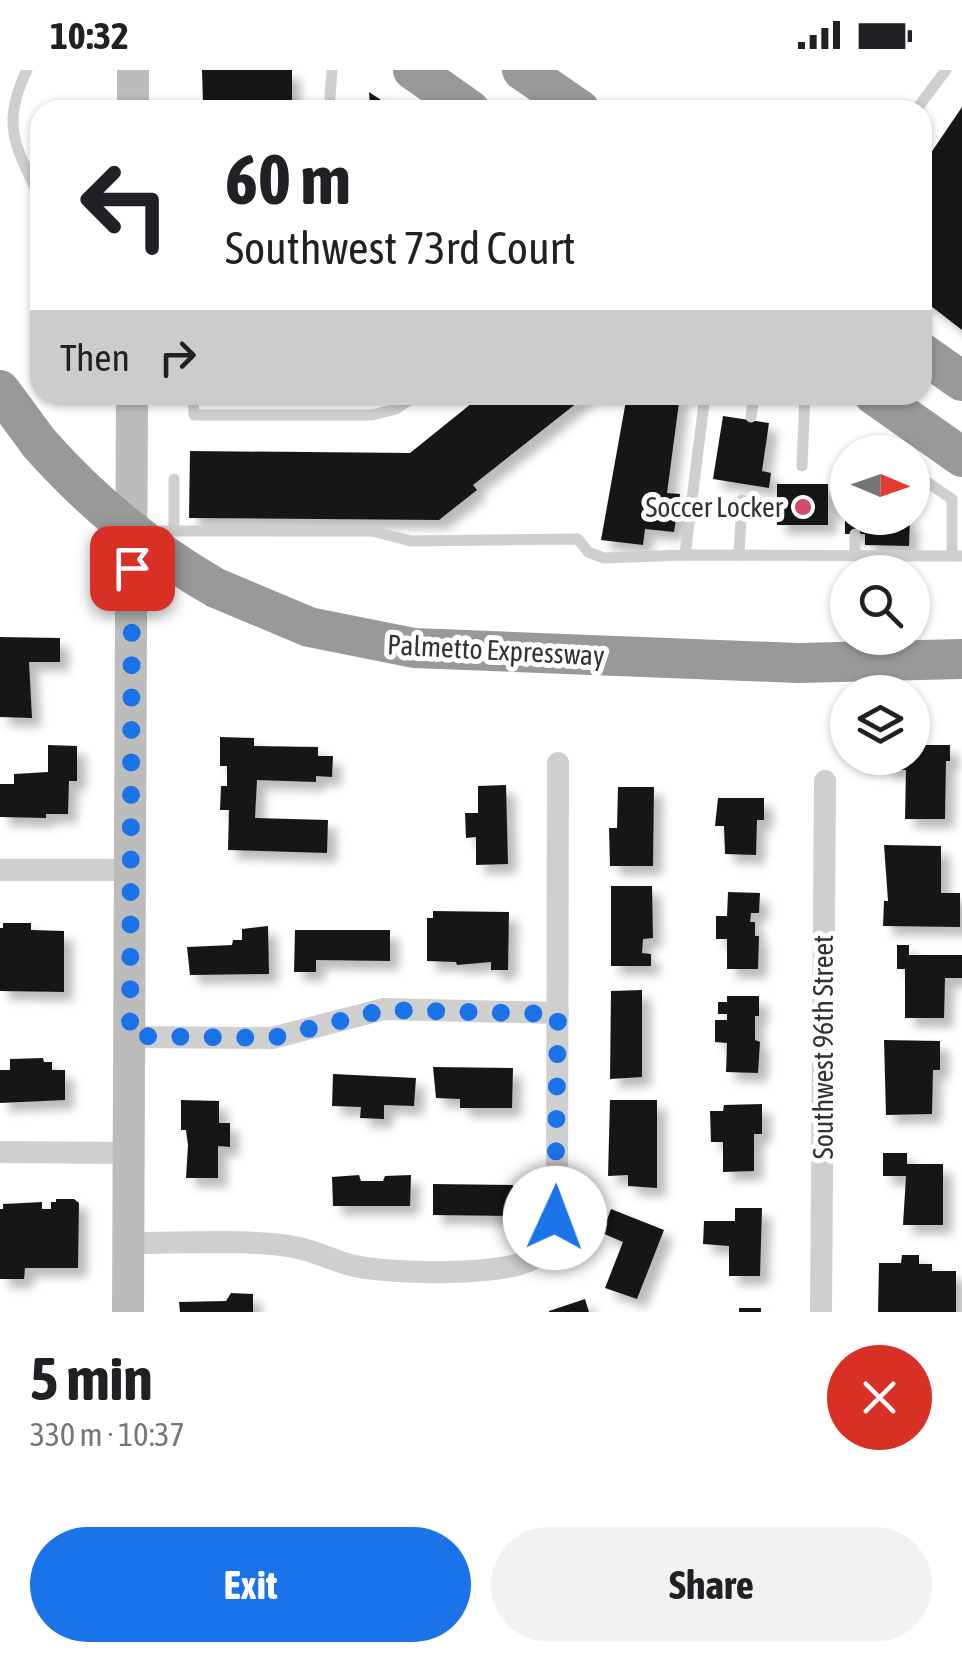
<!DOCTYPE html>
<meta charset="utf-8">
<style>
body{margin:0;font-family:"Asap Condensed",sans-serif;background:#f2f2f2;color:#202124;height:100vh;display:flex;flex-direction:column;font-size:38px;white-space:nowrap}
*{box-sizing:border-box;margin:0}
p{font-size:32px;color:#757577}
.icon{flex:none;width:55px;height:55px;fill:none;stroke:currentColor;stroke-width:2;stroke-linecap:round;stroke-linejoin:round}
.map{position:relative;height:1242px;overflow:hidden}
.panel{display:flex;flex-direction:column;background:#fff;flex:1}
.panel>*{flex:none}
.top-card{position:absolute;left:30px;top:30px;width:902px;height:305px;border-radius:30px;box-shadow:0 2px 8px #0004;background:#fff;color:#202124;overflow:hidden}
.needle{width:65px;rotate:92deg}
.controls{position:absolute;left:830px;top:365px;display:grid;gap:20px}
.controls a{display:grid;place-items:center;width:100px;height:100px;border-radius:50%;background:#fff;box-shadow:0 2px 8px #0004;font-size:50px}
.pin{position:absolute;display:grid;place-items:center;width:85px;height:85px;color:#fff;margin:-42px;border-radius:20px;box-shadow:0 5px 15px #0006}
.me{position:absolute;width:110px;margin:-55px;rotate:2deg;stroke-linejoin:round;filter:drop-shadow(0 0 8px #0008)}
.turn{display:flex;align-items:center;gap:35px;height:210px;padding:0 30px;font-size:45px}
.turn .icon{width:130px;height:130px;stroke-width:2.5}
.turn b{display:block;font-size:70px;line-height:85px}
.then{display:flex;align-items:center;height:95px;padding:0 30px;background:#0003;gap:20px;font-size:38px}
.round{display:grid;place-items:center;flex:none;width:105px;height:105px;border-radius:52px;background:#f2f2f2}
.summary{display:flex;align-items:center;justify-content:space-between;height:170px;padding:0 30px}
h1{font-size:60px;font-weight:700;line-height:75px}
.primary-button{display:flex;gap:20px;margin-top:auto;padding:20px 30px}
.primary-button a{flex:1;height:115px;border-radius:60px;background:#1a73e8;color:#fff;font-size:40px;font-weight:700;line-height:115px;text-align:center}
.primary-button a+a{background:#f2f2f2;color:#202124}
.status{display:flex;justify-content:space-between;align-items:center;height:70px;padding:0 50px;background:#fff;direction:ltr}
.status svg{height:28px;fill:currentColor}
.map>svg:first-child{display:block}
.building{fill:#191919;filter:url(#shadow)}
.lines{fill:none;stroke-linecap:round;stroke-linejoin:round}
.lane{stroke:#cfcfcf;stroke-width:11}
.street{stroke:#cfcfcf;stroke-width:22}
.secondary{stroke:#bcbcbc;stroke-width:32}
.highway{stroke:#999;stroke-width:40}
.highway-bridge{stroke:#999;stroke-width:40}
.route{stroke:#1a73e8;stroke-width:18;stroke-dasharray:0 32.4}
.poi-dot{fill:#d44a6a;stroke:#fff;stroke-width:4}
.labels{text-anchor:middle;stroke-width:10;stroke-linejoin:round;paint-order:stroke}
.poi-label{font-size:28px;fill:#323232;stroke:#fff;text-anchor:end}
.street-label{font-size:28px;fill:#323232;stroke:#fff}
</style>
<div class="status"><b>10:32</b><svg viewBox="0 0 49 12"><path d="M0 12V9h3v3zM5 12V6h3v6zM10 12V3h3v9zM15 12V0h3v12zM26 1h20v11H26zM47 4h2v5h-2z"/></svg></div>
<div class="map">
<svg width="962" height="1242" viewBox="0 0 962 1242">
<defs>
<filter id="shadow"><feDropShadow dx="9" dy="9" stdDeviation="5" flood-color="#0004"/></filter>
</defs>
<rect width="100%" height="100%" fill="#fff"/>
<g class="building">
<path d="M 202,0 L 292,0 L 292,32 L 203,34 Z"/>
<path d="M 369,22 L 396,40 L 298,40 L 297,36 L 370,36 Z"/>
<path d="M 962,37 L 962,260 L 922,229 L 922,96 Z"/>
<path d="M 482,325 L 587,325 L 473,415 L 477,420 L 439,450 L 189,448 L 190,381 L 410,383 Z"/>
<path d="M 627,325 L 680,325 L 667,423 L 680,424 L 674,462 L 645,459 L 643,475 L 601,470 Z"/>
<path d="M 723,346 L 769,353 L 762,401 L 771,403 L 769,418 L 713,409 Z"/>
<rect x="777" y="414" width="51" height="41"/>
<path d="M 845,448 L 910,448 L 909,476 L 865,475 L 865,464 L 845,464 Z"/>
<path d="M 0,567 L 60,568 L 60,592 L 29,592 L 32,648 L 0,647 Z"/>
<path d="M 220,667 L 254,668 L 254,676 L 318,677 L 318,686 L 333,686 L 332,707 L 316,706 L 316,712 L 257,710 L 255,748 L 328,750 L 327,783 L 228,780 L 229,740 L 220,740 L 221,716 L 227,716 L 227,696 L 220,696 Z"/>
<path d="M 48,675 L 77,676 L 77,711 L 69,711 L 68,744 L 46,744 L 46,748 L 0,747 L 0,714 L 14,714 L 14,704 L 48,702 Z"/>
<path d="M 912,675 L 950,675 L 950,691 L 946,691 L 945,749 L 905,749 L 906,700 L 884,700 L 885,688 L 912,688 Z"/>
<path d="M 506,715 L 508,794 L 476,795 L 476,767 L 466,768 L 465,743 L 478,743 L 478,716 Z"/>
<path d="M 618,717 L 654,717 L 653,796 L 610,796 L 609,758 L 617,758 Z"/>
<path d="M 718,728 L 764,728 L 764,750 L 757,750 L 756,785 L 725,784 L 724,756 L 715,756 Z"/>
<path d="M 884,775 L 941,776 L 941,823 L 960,823 L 960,857 L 883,856 L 884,831 L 888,831 Z"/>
<path d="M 611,816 L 652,816 L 653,868 L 643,869 L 642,883 L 651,884 L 651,896 L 611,896 Z"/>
<path d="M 728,822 L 760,823 L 759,843 L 751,843 L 750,852 L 755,852 L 755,866 L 759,866 L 758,899 L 727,899 L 727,869 L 716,869 L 716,846 L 727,846 Z"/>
<path d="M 433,841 L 509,842 L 508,900 L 491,900 L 491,892 L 457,895 L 456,892 L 427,891 L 427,848 L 433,848 Z"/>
<path d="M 3,853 L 31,853 L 31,860 L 64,861 L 64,922 L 0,921 L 0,858 L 3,858 Z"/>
<path d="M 268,856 L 269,904 L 190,905 L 187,877 L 232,875 L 233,870 L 242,870 L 242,859 Z"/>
<path d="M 295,860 L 390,860 L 390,891 L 316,890 L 316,902 L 294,902 Z"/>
<path d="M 897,875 L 909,875 L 909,885 L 962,885 L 962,908 L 945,908 L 944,948 L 905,948 L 905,899 L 897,899 Z"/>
<path d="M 642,920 L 642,1007 L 610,1009 L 611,921 Z"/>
<path d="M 727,926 L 759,926 L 759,946 L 755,946 L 755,970 L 760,972 L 758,1003 L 726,1002 L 727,973 L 715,972 L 715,950 L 727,950 L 727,944 L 718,944 L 718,932 L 727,932 Z"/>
<path d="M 884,970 L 940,971 L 940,1000 L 933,1000 L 932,1044 L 886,1045 Z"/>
<path d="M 43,988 L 44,992 L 52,992 L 52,1000 L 65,1000 L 65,1030 L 0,1033 L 0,1000 L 10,1000 L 10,989 Z"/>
<path d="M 433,997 L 513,998 L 512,1038 L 460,1038 L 460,1029 L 436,1028 Z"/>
<path d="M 333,1004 L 416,1008 L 414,1036 L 384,1035 L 384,1049 L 360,1048 L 361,1037 L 332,1036 Z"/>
<path d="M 181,1030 L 219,1031 L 219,1053 L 230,1053 L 230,1077 L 218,1076 L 218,1108 L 186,1108 L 188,1075 L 186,1060 L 181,1060 Z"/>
<path d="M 610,1030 L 657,1030 L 657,1118 L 628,1116 L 628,1105 L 608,1106 Z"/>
<path d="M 762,1034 L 762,1064 L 754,1064 L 754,1101 L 723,1102 L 723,1072 L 711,1072 L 710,1041 L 723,1041 L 724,1035 Z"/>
<path d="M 883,1083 L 907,1083 L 907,1094 L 943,1094 L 943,1155 L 903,1155 L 906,1106 L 883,1106 Z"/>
<path d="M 359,1105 L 361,1111 L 383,1111 L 385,1106 L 411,1105 L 410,1136 L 333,1136 L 332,1107 Z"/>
<path d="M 433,1114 L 513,1115 L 513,1146 L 433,1145 Z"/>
<path d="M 56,1129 L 74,1129 L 79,1133 L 78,1198 L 25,1198 L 24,1209 L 0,1209 L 0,1139 L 3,1139 L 3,1134 L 42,1132 L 42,1139 L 51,1139 L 51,1132 L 56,1132 Z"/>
<path d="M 735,1138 L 762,1138 L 760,1206 L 729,1206 L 729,1176 L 703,1174 L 704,1151 L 735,1151 Z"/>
<path d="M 611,1139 L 664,1160 L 637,1229 L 605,1218 L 623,1172 L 602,1163 Z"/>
<path d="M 902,1185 L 919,1185 L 919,1194 L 932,1194 L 932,1201 L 956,1201 L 956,1242 L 878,1242 L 879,1193 L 901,1193 Z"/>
<path d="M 231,1223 L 253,1224 L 253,1242 L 180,1242 L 179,1232 L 226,1231 Z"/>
<path d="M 585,1229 L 589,1242 L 549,1242 L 549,1241 Z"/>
<rect x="739" y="1238" width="22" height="4"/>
</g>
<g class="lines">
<g class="lane">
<path d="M 27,0 C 0,55 16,77 40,128"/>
<path d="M 330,27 L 332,0"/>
<path d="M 916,40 L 946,0"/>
<path d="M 193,325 L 194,345 L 372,345 L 396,339 L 417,325"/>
<path d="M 751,347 L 754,325"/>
<path d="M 802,396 L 805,325"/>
<path d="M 912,402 L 952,429 L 952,486"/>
<path d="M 151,461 L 372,461 L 411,471 L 578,469 L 588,482 L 604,488 L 685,485 L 962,486"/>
<path d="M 174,461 L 174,409"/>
<path d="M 685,485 L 705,325"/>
<path d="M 739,485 L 742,430"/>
<path d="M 855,486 L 855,464"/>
</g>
<g class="street">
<path d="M 0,800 L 131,800"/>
<path d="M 130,967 L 272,968 L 384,939 L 558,943"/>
<path d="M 0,1082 L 129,1083"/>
<path d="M 128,1173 C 181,1173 237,1169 289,1176 C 312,1179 332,1191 355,1196 C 389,1204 509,1207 536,1187 C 552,1176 555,1150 557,1132 L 558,693"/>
<path d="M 821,1242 L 825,711"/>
</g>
<g class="secondary">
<path d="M 133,40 L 133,0"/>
<path d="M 128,1242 L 132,325"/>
</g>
<g class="highway">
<path d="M 413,0 L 470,40"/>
<path d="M 522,0 L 580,40"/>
<path d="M 922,283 L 962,311"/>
<path d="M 0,320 L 39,373"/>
<path d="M 874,325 L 962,387"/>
<path d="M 216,518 L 309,557 L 414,578 L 798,593 L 962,589"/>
</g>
<path class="highway-bridge" d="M 39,373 C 91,432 148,479 216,518"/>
</g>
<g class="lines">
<path class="route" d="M 132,498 L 130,966 L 272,968 L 384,940 L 558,944 L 555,1148"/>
</g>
<circle class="poi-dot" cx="803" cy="437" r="10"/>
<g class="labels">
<g class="poi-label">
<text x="783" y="447">Soccer Locker</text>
</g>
<g class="street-label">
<text transform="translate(496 580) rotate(3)" y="10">Palmetto Expressway</text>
<text transform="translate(823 977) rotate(-90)" y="10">Southwest 96th Street</text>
</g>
</g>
</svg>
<div class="controls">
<a><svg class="needle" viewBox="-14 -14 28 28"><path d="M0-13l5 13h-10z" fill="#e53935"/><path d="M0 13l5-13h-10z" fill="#757577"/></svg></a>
<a><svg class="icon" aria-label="search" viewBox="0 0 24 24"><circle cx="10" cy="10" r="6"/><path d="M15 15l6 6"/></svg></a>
<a><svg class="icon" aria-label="layers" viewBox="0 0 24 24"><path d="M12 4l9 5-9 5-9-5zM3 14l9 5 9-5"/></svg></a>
</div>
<div class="pin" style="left:132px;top:498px;background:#d93025"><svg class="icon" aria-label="arrive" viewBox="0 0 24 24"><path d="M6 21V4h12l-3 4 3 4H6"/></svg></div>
<svg class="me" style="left:555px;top:1148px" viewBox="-20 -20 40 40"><circle r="19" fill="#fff"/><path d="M0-13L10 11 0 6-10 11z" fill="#1a73e8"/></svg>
<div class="top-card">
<div class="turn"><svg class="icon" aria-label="left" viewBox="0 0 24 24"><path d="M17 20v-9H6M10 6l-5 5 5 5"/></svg><div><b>60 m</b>Southwest 73rd Court</div></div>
<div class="then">Then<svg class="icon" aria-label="right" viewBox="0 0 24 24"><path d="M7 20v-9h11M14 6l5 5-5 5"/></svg></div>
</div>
</div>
<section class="panel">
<div class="summary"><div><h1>5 min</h1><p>330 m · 10:37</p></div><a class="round" style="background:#d93025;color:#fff"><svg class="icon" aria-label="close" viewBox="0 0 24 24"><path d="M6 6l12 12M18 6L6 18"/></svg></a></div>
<div class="primary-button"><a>Exit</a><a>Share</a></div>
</section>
